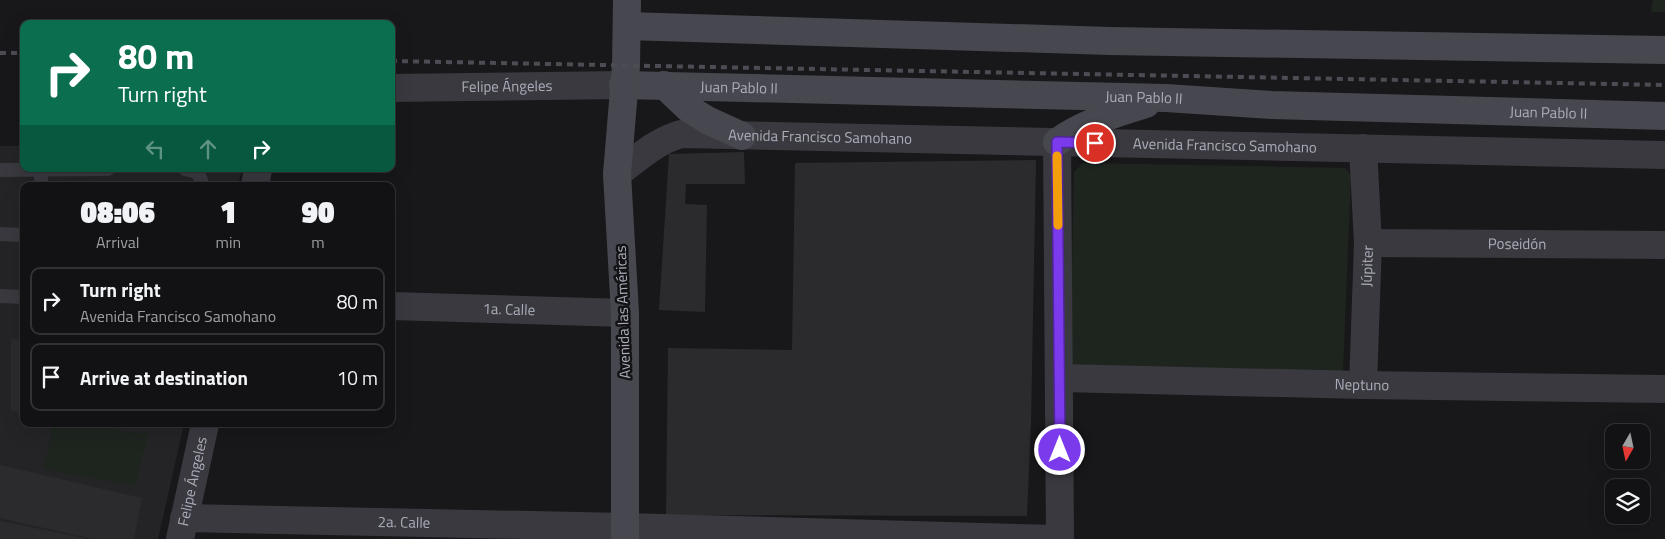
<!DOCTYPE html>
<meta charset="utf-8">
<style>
body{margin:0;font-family:"Titillium Web",sans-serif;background:#1f2022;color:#f1f3f6;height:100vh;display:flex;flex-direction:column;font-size:19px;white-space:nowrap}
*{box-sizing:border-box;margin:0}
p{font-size:16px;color:#9c9ea0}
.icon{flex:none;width:28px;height:28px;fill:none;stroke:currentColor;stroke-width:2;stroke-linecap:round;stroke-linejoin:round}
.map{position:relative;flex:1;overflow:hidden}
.side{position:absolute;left:20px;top:182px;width:375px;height:245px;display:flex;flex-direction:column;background:#121214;border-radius:10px;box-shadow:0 5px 20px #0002,0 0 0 1px #313234}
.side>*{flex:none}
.banner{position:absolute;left:20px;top:20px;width:375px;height:152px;border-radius:10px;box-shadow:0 5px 20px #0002,0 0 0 1px #313234;background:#0b6e4f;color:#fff;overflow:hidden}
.needle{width:32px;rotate:189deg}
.buttons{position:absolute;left:1605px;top:424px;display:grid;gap:10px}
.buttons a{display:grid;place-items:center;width:45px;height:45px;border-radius:10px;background:#121214;box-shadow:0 5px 20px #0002,0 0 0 1px #313234;font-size:25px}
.pin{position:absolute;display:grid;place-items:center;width:42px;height:42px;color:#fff;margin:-21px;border:2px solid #fff;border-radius:50%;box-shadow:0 1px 5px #0007}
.me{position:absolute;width:55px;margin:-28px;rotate:0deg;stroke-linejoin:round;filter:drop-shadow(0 0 4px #0008)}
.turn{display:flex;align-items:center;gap:18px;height:105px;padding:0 15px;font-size:22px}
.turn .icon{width:65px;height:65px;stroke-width:2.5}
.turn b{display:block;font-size:35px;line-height:42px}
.lanes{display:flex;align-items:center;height:48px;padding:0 15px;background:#0003;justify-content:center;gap:25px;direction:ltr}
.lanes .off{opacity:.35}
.eta{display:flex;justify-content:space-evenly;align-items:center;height:85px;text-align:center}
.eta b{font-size:30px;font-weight:800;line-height:35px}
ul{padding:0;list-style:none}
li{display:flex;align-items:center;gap:15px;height:68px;margin:0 10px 8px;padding:0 5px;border:2px solid #313234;border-radius:10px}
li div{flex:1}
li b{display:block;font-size:19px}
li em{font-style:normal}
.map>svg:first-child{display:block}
.built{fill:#242427}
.green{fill:#1e251f}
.building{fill:#2b2b2e}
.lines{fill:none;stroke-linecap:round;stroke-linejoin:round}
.service{stroke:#39393f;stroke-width:14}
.minor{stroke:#39393f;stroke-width:28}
.secondary{stroke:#47484f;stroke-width:28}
.rail{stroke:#4c4d54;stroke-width:4;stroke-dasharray:6 5;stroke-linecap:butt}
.route-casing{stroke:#51269a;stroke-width:12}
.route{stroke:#7c3aed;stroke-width:9}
.slow{stroke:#f59e0b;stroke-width:9}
.labels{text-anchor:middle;stroke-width:5;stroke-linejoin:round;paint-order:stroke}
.street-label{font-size:15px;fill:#aaadb9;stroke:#131315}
</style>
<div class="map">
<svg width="1665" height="539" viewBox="0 0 1665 539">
<rect width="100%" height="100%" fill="#18181a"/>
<path class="built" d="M 0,146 L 24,146 L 24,169 L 242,169 L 238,186 L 24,186 L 24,424 L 184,424 L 158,539 L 0,539 Z"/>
<g class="green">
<path d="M 1653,0 L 1665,0 L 1665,12 L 1651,12 Z"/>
<path d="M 1083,163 L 1345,168 L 1351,175 L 1343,370 L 1336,378 L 1070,370 L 1074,172 Z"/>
<path d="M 54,424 L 65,424 L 148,434 L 135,486 L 43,469 Z"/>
</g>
<g class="building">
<path d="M 744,152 L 745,184 L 686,184 L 685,204 L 707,205 L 705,312 L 659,310 L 669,154 Z"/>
<path d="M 1036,160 L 1031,422 L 1027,516 L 666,515 L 668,348 L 792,350 L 795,163 Z"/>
<path d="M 11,339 L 24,340 L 24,412 L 11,411 Z"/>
<path d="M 0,465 L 142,498 L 134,539 L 93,539 L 0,518 Z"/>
<path d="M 0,521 L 85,538 L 85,539 L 0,539 Z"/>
</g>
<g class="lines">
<g class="service">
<path d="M 185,169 L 198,172 L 203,186"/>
<path d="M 0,170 L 108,169"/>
<path d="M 41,186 L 41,169"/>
<path d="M 0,234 L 24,235"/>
<path d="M 0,296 L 24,297"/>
</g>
<g class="minor">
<path id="s1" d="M 391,88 L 623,85"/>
<path d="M 1057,142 L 1060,539"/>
<path id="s2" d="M 617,174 C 637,159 656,141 681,134 L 1665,155"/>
<path d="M 255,186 L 258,169"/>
<path id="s3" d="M 1368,243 L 1665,245"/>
<path id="s4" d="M 391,306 L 625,313"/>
<path id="s5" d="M 1060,378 L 1363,385 L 1665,389"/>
<path id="s6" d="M 1363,385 L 1368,243 L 1363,148"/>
<path id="s7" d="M 184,518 L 625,527 L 1056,539"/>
<path id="s8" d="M 180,539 L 205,424"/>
</g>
<g class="secondary">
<path d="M 627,26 L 1110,41 L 1665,50"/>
<path id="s9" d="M 623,85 L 1166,98 L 1272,105 L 1665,116"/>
<path d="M 664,85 L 688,108 L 707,120 L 742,136"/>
<path d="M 1057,142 C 1083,123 1114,114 1146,104"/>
<path d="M 625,539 L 625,313 L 617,174 L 626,66 L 627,0"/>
</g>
<g class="rail">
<path d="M 0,53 L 24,53"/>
<path d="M 391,61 L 1665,85"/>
</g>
</g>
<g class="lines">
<defs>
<path id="route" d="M 1060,450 L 1057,142 L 1095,143"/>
</defs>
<use href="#route" class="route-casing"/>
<use href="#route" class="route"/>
<path class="slow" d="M 1057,156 L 1058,225"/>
</g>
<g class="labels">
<g class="street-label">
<text dy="5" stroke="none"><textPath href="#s1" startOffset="116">Felipe Ángeles</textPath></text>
<text dy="5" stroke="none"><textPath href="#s9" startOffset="116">Juan Pablo II</textPath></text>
<text dy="5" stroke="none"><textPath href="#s9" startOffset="521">Juan Pablo II</textPath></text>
<text dy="5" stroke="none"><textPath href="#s9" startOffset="926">Juan Pablo II</textPath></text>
<text dy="5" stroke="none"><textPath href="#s2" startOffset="215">Avenida Francisco Samohano</textPath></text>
<text dy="5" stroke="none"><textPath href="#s2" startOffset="620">Avenida Francisco Samohano</textPath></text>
<text dy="5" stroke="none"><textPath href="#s3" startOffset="149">Poseidón</textPath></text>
<text dy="5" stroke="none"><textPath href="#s6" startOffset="119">Júpiter</textPath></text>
<text dy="5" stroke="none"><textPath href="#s4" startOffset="118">1a. Calle</textPath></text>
<text transform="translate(623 312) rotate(-92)" y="5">Avenida las Américas</text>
<text dy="5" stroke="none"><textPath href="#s5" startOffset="302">Neptuno</textPath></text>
<text dy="5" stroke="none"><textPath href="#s8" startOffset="59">Felipe Ángeles</textPath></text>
<text dy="5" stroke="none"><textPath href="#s7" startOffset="220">2a. Calle</textPath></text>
</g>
</g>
</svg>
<div class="buttons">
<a><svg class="needle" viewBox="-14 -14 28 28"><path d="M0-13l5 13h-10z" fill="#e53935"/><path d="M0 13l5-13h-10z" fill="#9c9ea0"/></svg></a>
<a><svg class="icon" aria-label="layers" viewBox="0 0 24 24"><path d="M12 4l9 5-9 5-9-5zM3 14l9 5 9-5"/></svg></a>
</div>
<div class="pin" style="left:1095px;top:143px;background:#d93025"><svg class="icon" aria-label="arrive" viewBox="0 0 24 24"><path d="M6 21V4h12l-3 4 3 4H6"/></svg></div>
<svg class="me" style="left:1060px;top:450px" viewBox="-20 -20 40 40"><circle r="17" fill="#7c3aed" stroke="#fff" stroke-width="3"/><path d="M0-11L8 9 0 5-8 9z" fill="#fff"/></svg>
<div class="banner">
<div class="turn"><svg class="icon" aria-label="right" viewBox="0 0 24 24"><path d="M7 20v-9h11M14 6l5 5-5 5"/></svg><div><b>80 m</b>Turn right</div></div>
<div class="lanes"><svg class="icon off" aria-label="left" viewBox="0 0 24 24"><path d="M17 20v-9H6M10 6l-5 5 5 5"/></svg><svg class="icon off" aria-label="ahead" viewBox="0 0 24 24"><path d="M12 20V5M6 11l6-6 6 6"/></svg><svg class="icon" aria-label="right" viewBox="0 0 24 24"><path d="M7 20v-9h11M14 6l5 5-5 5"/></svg></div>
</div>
<section class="side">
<div class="eta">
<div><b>08:06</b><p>Arrival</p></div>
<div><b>1</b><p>min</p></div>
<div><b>90</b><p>m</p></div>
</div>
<ul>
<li><svg class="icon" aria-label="right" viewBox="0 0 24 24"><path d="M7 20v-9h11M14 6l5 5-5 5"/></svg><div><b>Turn right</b><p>Avenida Francisco Samohano</p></div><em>80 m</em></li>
<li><svg class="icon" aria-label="arrive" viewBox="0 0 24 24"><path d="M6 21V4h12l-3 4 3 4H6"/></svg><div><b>Arrive at destination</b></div><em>10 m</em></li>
</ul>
</section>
</div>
